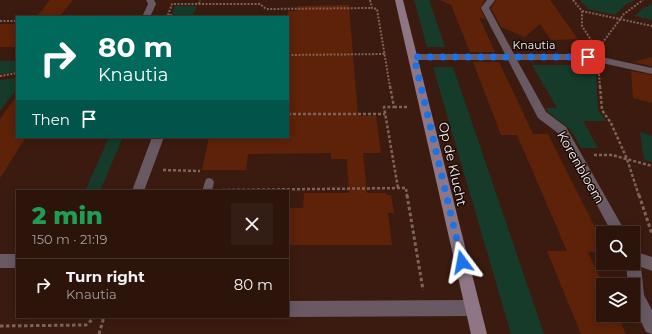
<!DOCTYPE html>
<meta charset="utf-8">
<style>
body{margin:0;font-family:Montserrat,sans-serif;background:#341d14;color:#f1f3f6;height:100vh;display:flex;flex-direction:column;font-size:15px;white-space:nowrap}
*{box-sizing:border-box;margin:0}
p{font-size:13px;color:#a69e9d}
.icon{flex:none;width:22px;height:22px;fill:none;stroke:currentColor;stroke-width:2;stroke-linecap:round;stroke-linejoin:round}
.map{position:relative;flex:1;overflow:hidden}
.drawer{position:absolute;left:16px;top:190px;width:273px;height:128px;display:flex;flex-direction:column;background:#2c140b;border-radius:0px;box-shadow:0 2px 10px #0003,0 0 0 1px #48332c}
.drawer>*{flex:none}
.top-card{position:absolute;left:16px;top:16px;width:273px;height:122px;border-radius:0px;box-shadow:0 2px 10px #0003,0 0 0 1px #48332c;background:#00695c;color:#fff;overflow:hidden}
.buttons{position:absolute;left:596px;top:226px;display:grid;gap:8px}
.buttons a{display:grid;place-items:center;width:44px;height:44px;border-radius:0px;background:#2c140b;box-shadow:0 2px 10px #0003,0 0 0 1px #48332c;font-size:20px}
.pin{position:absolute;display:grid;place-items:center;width:34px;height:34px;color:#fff;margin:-17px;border-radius:8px;box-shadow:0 2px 6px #0006}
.me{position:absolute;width:44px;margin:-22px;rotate:347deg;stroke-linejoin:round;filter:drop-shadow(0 0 3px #0008)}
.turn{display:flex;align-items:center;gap:14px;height:84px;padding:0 16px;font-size:18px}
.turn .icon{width:52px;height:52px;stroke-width:2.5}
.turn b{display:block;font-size:28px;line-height:34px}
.then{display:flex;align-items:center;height:38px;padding:0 16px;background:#0003;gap:8px;font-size:15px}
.round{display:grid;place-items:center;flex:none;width:42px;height:42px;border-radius:0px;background:#341d14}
.headline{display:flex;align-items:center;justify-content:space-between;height:68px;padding:0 16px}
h1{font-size:24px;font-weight:800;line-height:30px;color:#1e9e55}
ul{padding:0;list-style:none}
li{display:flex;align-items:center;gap:12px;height:52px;padding:0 16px;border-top:1px solid #48332c}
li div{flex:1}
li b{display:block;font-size:15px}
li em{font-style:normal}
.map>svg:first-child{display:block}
.green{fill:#163b2a}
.building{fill:#5e2208}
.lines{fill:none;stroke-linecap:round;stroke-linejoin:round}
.path-far2{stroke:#7c645a;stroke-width:2;stroke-dasharray:2 1.5;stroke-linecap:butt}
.path-far1{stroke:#7c645a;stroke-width:2.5;stroke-dasharray:3 2;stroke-linecap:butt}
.path{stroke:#7c645a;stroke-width:3;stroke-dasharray:3.5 2.5;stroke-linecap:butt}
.lane{fill:#695963;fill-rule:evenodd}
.street{fill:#695963;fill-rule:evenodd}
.secondary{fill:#8f7685;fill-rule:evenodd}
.route{stroke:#1a73e8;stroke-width:7;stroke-dasharray:0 12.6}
.labels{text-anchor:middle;stroke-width:3;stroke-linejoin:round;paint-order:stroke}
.far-street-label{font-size:11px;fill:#fcf3ef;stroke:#180a06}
.street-label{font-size:13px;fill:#fcf3ef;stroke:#180a06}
</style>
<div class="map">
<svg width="652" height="334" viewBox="0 0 652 334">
<rect width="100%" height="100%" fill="#3b1b0f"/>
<g class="green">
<path d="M 414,0 L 429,0 L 445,47 L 427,47 Z"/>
<path d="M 580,0 L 635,0 L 625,5 L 615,15 L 588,9 Z"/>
<path d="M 652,4 L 652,20 L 635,16 L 642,9 Z"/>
<path d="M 175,6 L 197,6 L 192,17 L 173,17 L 175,14 L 172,14 Z"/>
<path d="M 579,59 L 595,59 L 598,110 L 606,121 L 583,121 L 598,148 L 581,148 L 570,129 L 548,112 L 546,108 L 557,108 L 532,65 L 583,65 Z"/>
<path d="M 0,61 L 17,61 L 17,72 L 0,74 Z"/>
<path d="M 433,67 L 453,67 L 544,334 L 511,334 Z"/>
<path d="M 17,78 L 17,89 L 0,111 L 0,80 Z"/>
<path d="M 640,132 L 652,136 L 652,162 L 644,160 Z"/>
<path d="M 109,137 L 123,137 L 100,191 L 85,191 Z"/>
</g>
<g class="building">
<path d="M 50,0 L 73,0 L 59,17 L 36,17 Z"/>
<path d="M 440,0 L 485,0 L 480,9 L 486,20 L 479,17 L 495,52 L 470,52 L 451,5 Z"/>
<path d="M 496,0 L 550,0 L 578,39 L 551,40 L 540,24 L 525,37 L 501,27 L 491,8 Z"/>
<path d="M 349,5 L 358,116 L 376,116 L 381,153 L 363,153 L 367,193 L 386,193 L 386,195 L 391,195 L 394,213 L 388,213 L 392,245 L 288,245 L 288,208 L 303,208 L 304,193 L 349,193 L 347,159 L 331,159 L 331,153 L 248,154 L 246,170 L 202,170 L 209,137 L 288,137 L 288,53 L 290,33 L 288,33 L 288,11 L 297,11 L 297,6 Z"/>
<rect x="0" y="24" width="17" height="23"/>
<path d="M 652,57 L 652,66 L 633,62 Z"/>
<path d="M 473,62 L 499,62 L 533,134 L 548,134 L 603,243 L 603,252 L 588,252 L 603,285 L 603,315 L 617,315 L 626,334 L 581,334 L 547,251 L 567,251 L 517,135 L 501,135 Z"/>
<path d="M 631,71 L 652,75 L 652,103 L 633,98 Z"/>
<path d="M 17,95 L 17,137 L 26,137 L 0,178 L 0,119 Z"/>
</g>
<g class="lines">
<g class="path-far2">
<path d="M 370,0 L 372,8 L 377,9 L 390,87"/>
<path d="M 573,0 L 582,11 L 582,26 L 593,43"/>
<path d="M 199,4 L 200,0"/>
<path d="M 582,11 L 652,26"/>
<path d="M 172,17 L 173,15 L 168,15 L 172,4 L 260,4 L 266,9 L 372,8"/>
<path d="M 0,21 L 17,21"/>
<path d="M 600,46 L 624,14 L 643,0"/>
<path d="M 288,55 L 385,54"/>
<path d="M 599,74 L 600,87"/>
<path d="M 0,76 L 17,73"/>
</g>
<g class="path-far1">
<path d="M 390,86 L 394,107 L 384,107 L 398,188"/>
<path d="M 600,86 L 602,110 L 611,123 L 627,159 L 639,196"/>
<path d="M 394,107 L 409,107"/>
<path d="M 288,114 L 385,114"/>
<path d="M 594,155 L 612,155 L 652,166"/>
<path d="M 163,170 L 200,171"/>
<path d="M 222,190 L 406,188 L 407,196"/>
</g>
<g class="path">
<path d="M 407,195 L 423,290"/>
<path d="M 639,195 L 652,234"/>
<path d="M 0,326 L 86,325 L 95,317"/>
<path d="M 99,334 L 104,317"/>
</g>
<path class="lane" d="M 209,178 L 212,179 L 214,182 L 212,191 L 202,191 L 206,179 Z"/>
<g class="street">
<path d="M 146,0 L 154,0 L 156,4 L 150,17 L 142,17 L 148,4 Z"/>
<path d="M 487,0 L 495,0 L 489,8 L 514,54 L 588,54 L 652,68 L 652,74 L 588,60 L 517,60 L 546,112 L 566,127 L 626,233 L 612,233 L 558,133 L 538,118 L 508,60 L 414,60 L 409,57 L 414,54 L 505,54 L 481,8 Z"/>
<path d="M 152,137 L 164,137 L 144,191 L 132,191 Z"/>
<path d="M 633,251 L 652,257 L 652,271 L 641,267 L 644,295 L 652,310 L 652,334 L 646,332 L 633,305 L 633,285 L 628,285 L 626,263 L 633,263 Z"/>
<rect x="0" y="254" width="17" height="14"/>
<path d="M 473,300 L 478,303 L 481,308 L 478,313 L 473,316 L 288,317 L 288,301 Z"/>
</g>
<path class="secondary" d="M 395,0 L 403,0 L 487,334 L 471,334 Z"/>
</g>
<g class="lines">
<path class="route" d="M 462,262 L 414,57 L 588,57"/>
</g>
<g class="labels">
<g class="far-street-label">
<text x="534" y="49">Knautia</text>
</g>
<g class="street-label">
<text transform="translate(453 164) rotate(77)" y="5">Op de Klucht</text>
<text transform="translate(581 167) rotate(60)" y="5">Korenbloem</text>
</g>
</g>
</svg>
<div class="buttons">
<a><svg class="icon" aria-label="search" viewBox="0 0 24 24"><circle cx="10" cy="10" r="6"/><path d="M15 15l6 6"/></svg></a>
<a><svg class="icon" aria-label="layers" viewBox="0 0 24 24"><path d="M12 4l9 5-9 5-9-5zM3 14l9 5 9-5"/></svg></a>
</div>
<div class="pin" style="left:588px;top:57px;background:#d93025"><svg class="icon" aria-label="arrive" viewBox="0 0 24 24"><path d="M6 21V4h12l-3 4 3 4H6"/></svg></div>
<svg class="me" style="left:462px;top:262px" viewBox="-20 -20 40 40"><path d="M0-17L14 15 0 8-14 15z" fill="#1a73e8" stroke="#fff" stroke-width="4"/></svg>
<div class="top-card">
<div class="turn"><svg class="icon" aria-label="right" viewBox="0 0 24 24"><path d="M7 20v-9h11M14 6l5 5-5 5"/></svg><div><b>80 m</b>Knautia</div></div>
<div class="then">Then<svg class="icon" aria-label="arrive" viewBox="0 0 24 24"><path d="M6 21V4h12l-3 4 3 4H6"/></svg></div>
</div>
<section class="drawer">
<div class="headline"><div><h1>2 min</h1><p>150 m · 21:19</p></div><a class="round"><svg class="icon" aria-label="close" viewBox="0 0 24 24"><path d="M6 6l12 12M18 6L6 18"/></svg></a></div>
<ul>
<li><svg class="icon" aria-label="right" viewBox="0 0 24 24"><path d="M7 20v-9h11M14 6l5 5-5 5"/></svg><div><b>Turn right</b><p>Knautia</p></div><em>80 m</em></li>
</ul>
</section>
</div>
